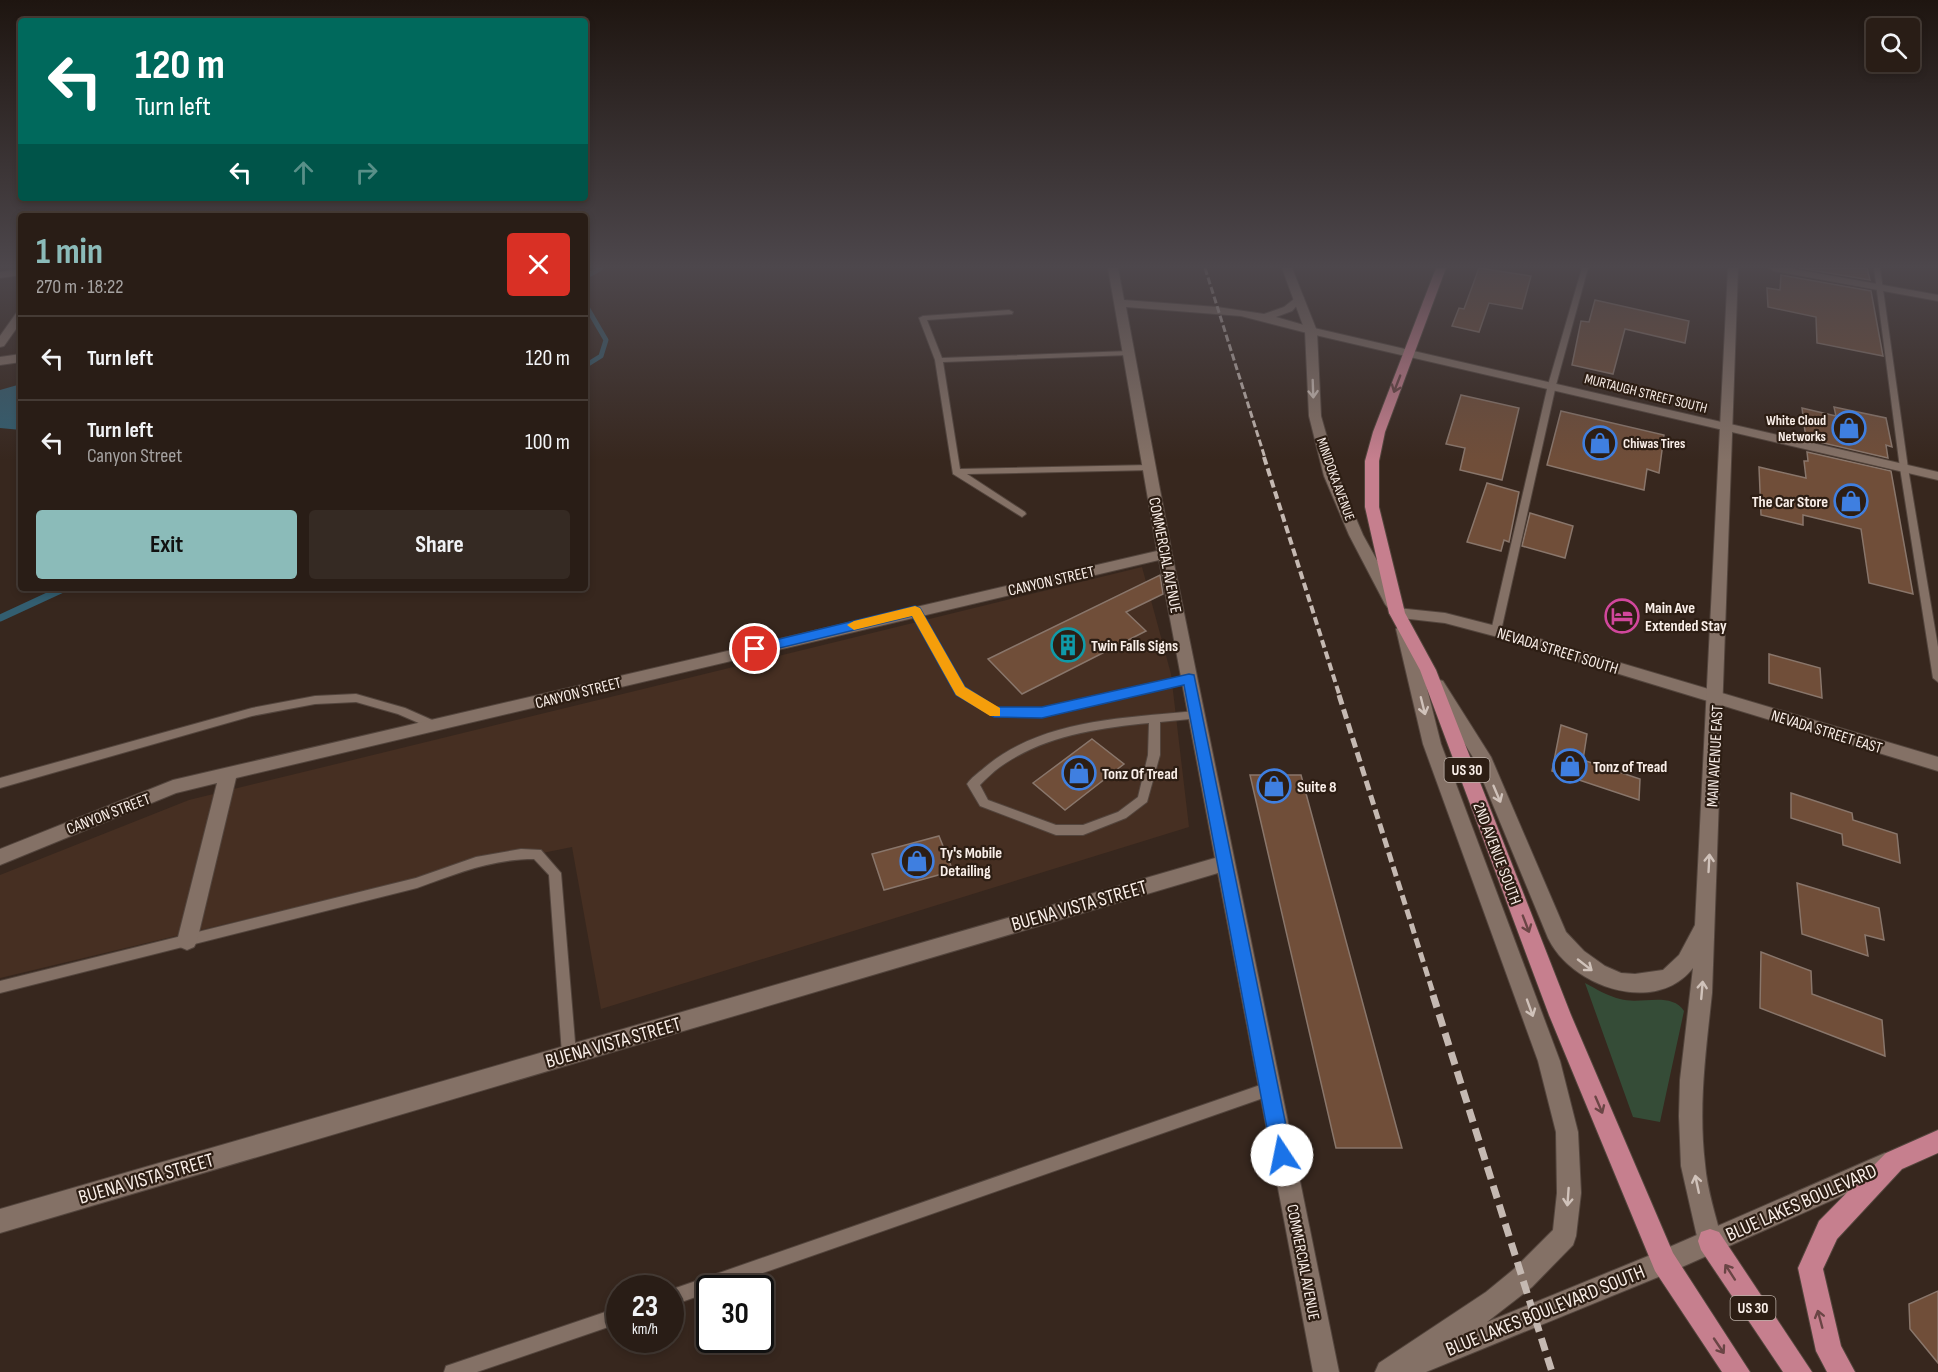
<!DOCTYPE html>
<meta charset="utf-8">
<style>
body{margin:0;font-family:"Sofia Sans Condensed",sans-serif;background:#352a23;color:#f1f3f6;height:100vh;display:flex;flex-direction:column;font-size:22px;white-space:nowrap}
*{box-sizing:border-box;margin:0}
p{font-size:20px;color:#a5a2a1}
.icon{flex:none;width:33px;height:33px;fill:none;stroke:currentColor;stroke-width:2;stroke-linecap:round;stroke-linejoin:round}
.map{position:relative;flex:1;overflow:hidden}
.side{position:absolute;left:18px;top:213px;width:570px;height:378px;display:flex;flex-direction:column;background:#291d16;border-radius:6px;box-shadow:0 3px 9px #0003,0 0 0 2px #453b35}
.side>*{flex:none}
.banner{position:absolute;left:18px;top:18px;width:570px;height:183px;border-radius:6px;box-shadow:0 3px 9px #0003,0 0 0 2px #453b35;background:#00695c;color:#fff;overflow:hidden}
.fabs{position:absolute;left:1866px;top:18px;display:grid;gap:12px}
.fabs a{display:grid;place-items:center;width:54px;height:54px;border-radius:6px;background:#291d16;box-shadow:0 3px 9px #0003,0 0 0 2px #453b35;font-size:30px}
.speed{position:absolute;left:606px;top:1275px;display:flex;gap:12px;font-size:30px;font-weight:700;text-align:center}
.speed>*{display:grid;place-content:center;width:78px;height:78px;border-radius:50%;background:#291d16;box-shadow:0 3px 9px #0003,0 0 0 2px #453b35;line-height:1}
.speed small{font-size:15px;font-weight:400}
.speed .limit{border:3px solid #111;border-radius:9px;background:#fff;color:#111}
.pin{position:absolute;display:grid;place-items:center;width:51px;height:51px;color:#fff;margin:-26px;border:3px solid #fff;border-radius:50%;box-shadow:0 2px 6px #0007}
.me{position:absolute;width:66px;margin:-33px;rotate:349deg;stroke-linejoin:round;filter:drop-shadow(0 0 4px #0008)}
.turn{display:flex;align-items:center;gap:21px;height:126px;padding:0 18px;font-size:27px}
.turn .icon{width:78px;height:78px;stroke-width:2.5}
.turn b{display:block;font-size:42px;line-height:51px}
.lanes{display:flex;align-items:center;height:57px;padding:0 18px;background:#0003;justify-content:center;gap:30px;direction:ltr}
.lanes .off{opacity:.35}
.round{display:grid;place-items:center;flex:none;width:63px;height:63px;border-radius:6px;background:#352a23}
.headline{display:flex;align-items:center;justify-content:space-between;height:102px;padding:0 18px}
h1{font-size:36px;font-weight:700;line-height:45px;color:#8bbbb9}
.cta{display:flex;gap:12px;margin-top:auto;padding:12px 18px}
.cta a{flex:1;height:69px;border-radius:6px;background:#8bbbb9;color:#111;font-size:24px;font-weight:700;line-height:69px;text-align:center}
.cta a+a{background:#352a23;color:#f1f3f6}
ul{padding:0;list-style:none}
li{display:flex;align-items:center;gap:18px;height:84px;padding:0 18px;border-top:2px solid #453b35}
li div{flex:1}
li b{display:block;font-size:22px}
li em{font-style:normal}
.map>svg:first-child{display:block}
.built{fill:#462f22}
.green{fill:#354c37}
.water{fill:#335e70}
.lines{fill:none;stroke-linecap:round;stroke-linejoin:round}
.stream-far1{stroke:#335e70;stroke-width:5}
.stream{stroke:#335e70;stroke-width:7}
.building{fill:#704e39;stroke:#89766b;stroke-width:1.5}
.service-casing{stroke:#53453d;stroke-width:2}
.minor-casing{stroke:#53453d;stroke-width:2}
.tertiary-casing{stroke:#53453d;stroke-width:2}
.secondary-casing{stroke:#53453d;stroke-width:2}
.primary-casing{stroke:#53453d;stroke-width:2}
.service{fill:#847166;fill-rule:evenodd}
.minor{fill:#847166;fill-rule:evenodd}
.tertiary{fill:#847166;fill-rule:evenodd}
.secondary{fill:#847166;fill-rule:evenodd}
.primary{fill:#c67f8e;fill-rule:evenodd}
.rail-far3{stroke:#c5b9b2;stroke-width:3;stroke-dasharray:7 3;stroke-linecap:butt}
.rail-far2{stroke:#c5b9b2;stroke-width:4;stroke-dasharray:8 4;stroke-linecap:butt}
.rail-far1{stroke:#c5b9b2;stroke-width:5;stroke-dasharray:10 5;stroke-linecap:butt}
.rail{stroke:#c5b9b2;stroke-width:7;stroke-dasharray:13 7;stroke-linecap:butt}
.oneway{stroke:#6a4545}
.oneway2{stroke:#d0c2ba}
.route{fill:#1a73e8;stroke:#114b97;stroke-width:1.5}
.slow{fill:#f59e0b}
.labels{text-anchor:middle;stroke-width:4.5;stroke-linejoin:round;paint-order:stroke}
.far-street-label{font-size:14px;fill:#f9eee8;stroke:#2d1e14}
.far-poi-label{font-size:14px;font-weight:bold;fill:#f9eee8;stroke:#2d1e14;text-anchor:end}
.shield{fill:#2d1e14;stroke:#bcb0a8;stroke-width:1.5}
.shield-label{font-size:15px;font-weight:bold;fill:#f9eee8}
.poi-label{font-size:16px;font-weight:bold;fill:#f9eee8;stroke:#2d1e14;text-anchor:start}
.street-label{font-size:16px;fill:#f9eee8;stroke:#2d1e14}
.near-street-label{font-size:20px;fill:#f9eee8;stroke:#2d1e14}
</style>
<div class="map">
<svg width="1938" height="1372" viewBox="0 0 1938 1372">
<rect width="100%" height="100%" fill="#37271e"/>
<path class="built" d="M 1142,567 L 1171,674 L 1189,827 L 601,1009 L 572,847 L 418,878 L 0,978 L 0,875 L 189,800 Z"/>
<path class="green" d="M 1585,983 C 1596,989 1608,996 1620,999 C 1641,1005 1671,991 1684,1011 L 1660,1122 L 1633,1117 Z"/>
<path class="water" d="M 21,384 L 21,430 L 0,428 L 0,390 Z"/>
<g class="lines">
<g class="stream-far1">
<path d="M 585,277 L 601,268"/>
<path d="M 585,304 L 606,340 L 601,356 L 585,366"/>
</g>
<path class="stream" d="M 0,618 L 65,588"/>
</g>
<g class="building">
<path d="M 1479,268 L 1531,276 L 1522,309 L 1489,303 L 1479,332 L 1452,326 L 1459,308 L 1464,309 Z"/>
<path d="M 1799,268 L 1867,268 L 1870,280 Z"/>
<path d="M 1781,275 L 1871,291 L 1883,356 L 1817,343 L 1816,317 L 1768,307 L 1767,288 L 1780,290 Z"/>
<path d="M 1595,300 L 1689,321 L 1685,343 L 1625,329 L 1613,374 L 1572,365 L 1581,321 L 1589,322 Z"/>
<path d="M 1461,395 L 1519,408 L 1502,480 L 1460,470 L 1465,448 L 1446,444 Z"/>
<path d="M 1834,407 L 1886,418 L 1892,447 L 1886,445 L 1888,458 L 1806,439 L 1802,408 L 1836,416 Z"/>
<path d="M 1561,411 L 1664,435 L 1659,473 L 1647,469 L 1644,490 L 1547,465 Z"/>
<path d="M 1807,452 L 1891,471 L 1913,594 L 1869,583 L 1861,529 L 1803,515 L 1803,525 L 1761,515 L 1759,467 L 1806,478 L 1804,461 L 1808,461 Z"/>
<path d="M 1487,483 L 1519,492 L 1509,542 L 1504,540 L 1501,551 L 1467,542 Z"/>
<path d="M 1530,513 L 1573,526 L 1565,558 L 1522,546 Z"/>
<path d="M 1160,575 L 1163,594 L 1126,612 L 1146,631 L 1022,694 L 988,659 Z"/>
<path d="M 1769,654 L 1820,668 L 1822,698 L 1769,683 Z"/>
<path d="M 1561,725 L 1587,734 L 1583,760 L 1640,779 L 1639,800 L 1552,771 Z"/>
<path d="M 1092,739 L 1124,764 L 1065,810 L 1033,783 Z"/>
<path d="M 1250,775 L 1301,775 L 1402,1148 L 1336,1148 Z"/>
<path d="M 1791,793 L 1852,813 L 1853,820 L 1897,834 L 1900,863 L 1843,845 L 1842,834 L 1791,818 Z"/>
<path d="M 939,836 L 953,871 L 884,890 L 872,854 Z"/>
<path d="M 1797,883 L 1879,908 L 1884,940 L 1865,935 L 1868,956 L 1802,934 Z"/>
<path d="M 1761,952 L 1811,971 L 1812,994 L 1882,1020 L 1885,1056 L 1760,1008 Z"/>
<path d="M 1938,1291 L 1938,1363 L 1910,1329 L 1909,1304 Z"/>
</g>
<g class="lines">
<defs>
<g id="service">
<path d="M 1582,268 L 1588,268 L 1556,385 L 1501,631 L 1496,634 L 1491,631 L 1548,385 Z"/>
<path d="M 1874,268 L 1880,268 L 1908,468 L 1938,647 L 1938,682 L 1933,678 L 1900,468 Z"/>
<path d="M 1009,310 L 1013,312 L 1012,314 L 927,320 L 942,358 L 1129,351 L 1133,353 L 1129,355 L 943,362 L 960,469 L 1149,465 L 1153,468 L 1152,470 L 967,474 L 1025,512 L 1026,514 L 1022,517 L 953,474 L 935,360 L 919,318 L 923,316 Z"/>
<path d="M 915,608 L 920,611 L 964,688 L 996,708 L 1042,708 L 1189,675 L 1194,679 L 1189,683 L 1042,716 L 994,716 L 956,694 L 910,611 Z"/>
<path d="M 356,694 L 405,708 L 439,723 L 440,726 L 439,729 L 435,730 L 398,714 L 356,702 L 315,704 L 252,716 L 0,788 L 0,778 L 252,708 L 315,696 Z"/>
<path d="M 1196,711 L 1200,712 L 1201,715 L 1200,718 L 1160,722 L 1160,755 L 1147,802 L 1126,818 L 1083,835 L 1056,835 L 980,806 L 967,784 C 971,778 978,773 984,768 C 1041,719 1125,718 1196,711 ZM 1149,723 L 1148,755 L 1138,797 L 1118,812 L 1083,825 L 1056,825 L 988,800 L 980,785 C 986,779 993,772 1000,767 C 1043,736 1098,728 1149,723 Z"/>
<path d="M 521,849 L 541,850 L 561,873 L 576,1054 L 574,1059 L 569,1061 L 564,1059 L 562,1054 L 549,875 L 534,859 C 492,859 456,874 417,888 L 0,993 L 0,981 L 416,878 L 476,857 Z"/>
<path d="M 1269,1082 L 1274,1084 L 1276,1089 L 1274,1094 L 1269,1096 L 720,1288 L 710,1288 L 710,1292 L 670,1306 L 670,1290 Z"/>
<path d="M 620,1307 L 620,1323 L 477,1372 L 444,1372 L 446,1366 L 452,1364 Z"/>
</g>
<g id="minor">
<path d="M 1108,268 L 1118,268 L 1124,300 L 1217,307 L 1264,314 L 1284,307 L 1299,295 L 1304,298 L 1292,311 L 1276,317 L 1314,328 L 1938,472 L 1938,480 L 1311,334 L 1241,316 L 1126,307 L 1172,554 L 1339,1372 L 1313,1372 L 1218,873 L 0,1233 L 0,1209 L 1215,858 L 1159,560 L 236,778 L 197,941 L 194,947 L 187,950 L 180,947 L 177,941 L 217,783 L 176,793 L 0,865 L 0,849 L 173,780 L 1157,551 Z"/>
<path d="M 1769,268 L 1789,268 L 1938,295 L 1938,301 L 1774,271 Z"/>
<path d="M 21,269 L 21,275 L 0,278 L 0,272 Z"/>
<path d="M 21,311 L 21,322 L 4,346 L 0,347 L 0,336 L 17,312 Z"/>
<path d="M 21,354 L 21,362 L 0,365 L 0,357 Z"/>
<path d="M 1397,608 L 1445,613 L 1496,626 L 1938,757 L 1938,771 L 1494,636 L 1445,623 L 1392,617 L 1389,613 Z"/>
</g>
<g id="tertiary">
<path d="M 1282,268 L 1292,268 L 1317,331 L 1321,416 L 1338,476 L 1363,535 L 1401,604 L 1398,608 L 1388,608 L 1385,604 L 1349,535 L 1324,476 L 1309,416 L 1305,331 Z"/>
<path d="M 1728,268 L 1738,268 L 1712,993 C 1706,1050 1698,1106 1705,1164 C 1707,1190 1716,1216 1722,1241 L 1719,1250 L 1710,1253 L 1701,1250 L 1698,1241 L 1681,1166 L 1679,1116 L 1680,1080 L 1693,968 C 1656,1016 1571,987 1548,938 L 1474,759 L 1429,685 L 1437,679 L 1443,681 L 1491,757 L 1566,932 L 1584,951 L 1605,966 L 1621,973 L 1635,974 L 1663,970 L 1679,955 L 1695,925 Z"/>
</g>
<path id="secondary" d="M 1404,624 L 1412,629 L 1441,744 L 1560,1061 L 1578,1132 L 1581,1193 L 1576,1236 L 1573,1245 L 1532,1287 L 1487,1322 L 1658,1252 L 1885,1153 L 1893,1157 L 1897,1165 L 1893,1173 L 1673,1271 L 1426,1372 L 1375,1372 L 1379,1363 L 1486,1292 L 1514,1269 L 1553,1230 L 1557,1193 L 1556,1132 L 1538,1061 L 1423,744 L 1396,629 Z"/>
<g id="primary">
<path d="M 1436,268 L 1446,268 L 1385,432 L 1379,461 L 1379,507 L 1405,613 L 1436,670 L 1571,1015 L 1673,1253 L 1750,1372 L 1722,1372 L 1655,1271 L 1549,1015 L 1420,670 L 1389,613 L 1365,507 L 1365,461 L 1373,432 Z"/>
<path d="M 1938,1130 L 1938,1153 L 1902,1169 L 1837,1239 L 1823,1269 L 1841,1346 L 1855,1372 L 1827,1372 L 1816,1351 L 1798,1268 L 1819,1221 L 1886,1153 Z"/>
<path d="M 1710,1229 L 1719,1232 L 1812,1372 L 1783,1372 L 1701,1250 L 1698,1241 L 1701,1232 Z"/>
</g>
</defs>
<use href="#service" class="service-casing"/>
<use href="#minor" class="minor-casing"/>
<use href="#tertiary" class="tertiary-casing"/>
<use href="#secondary" class="secondary-casing"/>
<use href="#primary" class="primary-casing"/>
<use href="#service" class="service"/>
<use href="#minor" class="minor"/>
<use href="#tertiary" class="tertiary"/>
<use href="#secondary" class="secondary"/>
<use href="#primary" class="primary"/>
<path class="rail-far3" d="M 1205,268 L 1265,458"/>
<path class="rail-far2" d="M 1264,457 L 1340,697"/>
<path class="rail-far1" d="M 1339,695 L 1434,996"/>
<path class="rail" d="M 1433,995 L 1552,1372"/>
</g>
<defs><path id="oneway-shaft" d="M-6 0H5M1.5-3L5.5 0L1.5 3" fill="none" stroke-width="1.6" stroke-linecap="round" stroke-linejoin="round" transform="scale(1.5)"/></defs>
<g class="oneway">
<use href="#oneway-shaft" transform="translate(1397 384) rotate(111)"/>
<use href="#oneway-shaft" transform="translate(1526 924) rotate(69)"/>
<use href="#oneway-shaft" transform="translate(1599 1105) rotate(67)"/>
<use href="#oneway-shaft" transform="translate(1730 1272) rotate(-123)"/>
<use href="#oneway-shaft" transform="translate(1820 1319) rotate(-105)"/>
<use href="#oneway-shaft" transform="translate(1719 1346) rotate(56)"/>
</g>
<g class="oneway2">
<use href="#oneway-shaft" transform="translate(1313 389) rotate(88)"/>
<use href="#oneway-shaft" transform="translate(1423 706) rotate(76)"/>
<use href="#oneway-shaft" transform="translate(1497 794) rotate(67)"/>
<use href="#oneway-shaft" transform="translate(1709 863) rotate(-87)"/>
<use href="#oneway-shaft" transform="translate(1585 965) rotate(38)"/>
<use href="#oneway-shaft" transform="translate(1702 990) rotate(-85)"/>
<use href="#oneway-shaft" transform="translate(1530 1008) rotate(70)"/>
<use href="#oneway-shaft" transform="translate(1697 1184) rotate(-102)"/>
<use href="#oneway-shaft" transform="translate(1568 1197) rotate(94)"/>
</g>
<linearGradient id="sky" x2="0" y2="1"><stop stop-color="#1e1510"/><stop offset="0.58" stop-color="#4d474c"/><stop offset="1" stop-color="#4d474c" stop-opacity="0"/></linearGradient>
<rect width="1938" height="460" fill="url(#sky)"/>
<path class="route" d="M 915,606 L 920,608 L 965,687 L 996,707 L 1042,707 L 1189,674 L 1194,675 L 1292,1155 L 1289,1161 L 1282,1164 L 1275,1161 L 1272,1155 L 1184,685 L 1042,718 L 994,717 L 956,695 L 912,616 L 755,654 L 748,649 L 755,645 Z"/>
<path class="slow" d="M 915,606 L 920,608 L 965,687 L 1000,708 L 1000,716 L 990,716 L 956,695 L 912,616 L 854,630 L 847,625 L 854,621 Z"/>
<defs>
<symbol id="shop-ring" viewBox="-11 -11 22 22"><circle r="9.5" fill="#2d1e14" stroke="#3f7fe0" stroke-width="1.5"/><path d="M-5-2.5h2.3a2.7 3.5 0 0 1 5.4 0H5L5.5 6h-11ZM-1.5-2.5h3a1.5 2.3 0 0 0-3 0Z" fill="#3f7fe0"/></symbol>
<symbol id="hotel-ring" viewBox="-11 -11 22 22"><circle r="9.5" fill="#2d1e14" stroke="#d1479c" stroke-width="1.5"/><path d="M-6-4.5h1.5V1H6V5H4.5V3h-9V5H-6ZM-4 0a1.8 1.8 0 1 1 3.6 0ZM.5 0V-2.5h3Q6-2.5 6 0Z" fill="#d1479c"/></symbol>
<symbol id="building-ring" viewBox="-11 -11 22 22"><circle r="9.5" fill="#2d1e14" stroke="#0f9aa8" stroke-width="1.5"/><path d="M-4-6H4V6H1V3H-1V6H-4ZM-2.5-4.3h1.7v1.8h-1.7ZM.8-4.3h1.7v1.8H.8ZM-2.5-1h1.7V.8h-1.7ZM.8-1h1.7V.8H.8Z" fill="#0f9aa8"/></symbol>
</defs>
<g fill-rule="evenodd">
<use href="#shop-ring" x="1830" y="409" width="38" height="38"/>
<use href="#shop-ring" x="1581" y="424" width="38" height="38"/>
<use href="#shop-ring" x="1832" y="482" width="38" height="38"/>
<use href="#hotel-ring" x="1603" y="597" width="38" height="38"/>
<use href="#building-ring" x="1049" y="626" width="38" height="38"/>
<use href="#shop-ring" x="1551" y="747" width="38" height="38"/>
<use href="#shop-ring" x="1060" y="754" width="38" height="38"/>
<use href="#shop-ring" x="1255" y="767" width="38" height="38"/>
<use href="#shop-ring" x="898" y="842" width="38" height="38"/>
</g>
<g class="labels">
<g class="far-street-label">
<text transform="translate(1646 393) rotate(14)" y="5">MURTAUGH STREET SOUTH</text>
<text transform="translate(1336 479) rotate(70)" y="5">MINIDOKA AVENUE</text>
</g>
<g class="far-poi-label">
<text x="1826" y="425">White Cloud<tspan x="1826" dy="16">Networks</tspan></text>
<text x="1623" y="448" text-anchor="start">Chiwas Tires</text>
</g>
<g class="shield">
<rect x="1444.5" y="758" width="45" height="24" rx="4.5"/>
<rect x="1730.5" y="1296" width="45" height="24" rx="4.5"/>
</g>
<g class="shield-label">
<text x="1467" y="775">US 30</text>
<text x="1753" y="1313">US 30</text>
</g>
<g class="poi-label">
<text x="1828" y="507" text-anchor="end">The Car Store</text>
<text x="1645" y="613">Main Ave<tspan x="1645" dy="18">Extended Stay</tspan></text>
<text x="1091" y="651">Twin Falls Signs</text>
<text x="1593" y="772">Tonz of Tread</text>
<text x="1102" y="779">Tonz Of Tread</text>
<text x="1297" y="792">Suite 8</text>
<text x="940" y="858">Ty's Mobile<tspan x="940" dy="18">Detailing</tspan></text>
</g>
<g class="street-label">
<text transform="translate(1166 555) rotate(79)" y="6">COMMERCIAL AVENUE</text>
<text transform="translate(1051 580) rotate(-13)" y="6">CANYON STREET</text>
<text transform="translate(1558 650) rotate(17)" y="6">NEVADA STREET SOUTH</text>
<text transform="translate(578 692) rotate(-14)" y="6">CANYON STREET</text>
<text transform="translate(1827 731) rotate(17)" y="6">NEVADA STREET EAST</text>
<text transform="translate(1714 756) rotate(-87)" y="6">MAIN AVENUE EAST</text>
<text transform="translate(108 813) rotate(-21)" y="6">CANYON STREET</text>
<text transform="translate(1498 853) rotate(69)" y="6">2ND AVENUE SOUTH</text>
<text transform="translate(1304 1262) rotate(79)" y="6">COMMERCIAL AVENUE</text>
</g>
<g class="near-street-label">
<text transform="translate(1079 905) rotate(-16)" y="7">BUENA VISTA STREET</text>
<text transform="translate(613 1042) rotate(-16)" y="7">BUENA VISTA STREET</text>
<text transform="translate(146 1178) rotate(-16)" y="7">BUENA VISTA STREET</text>
<text transform="translate(1801 1202) rotate(-24)" y="7">BLUE LAKES BOULEVARD</text>
<text transform="translate(1545 1310) rotate(-22)" y="7">BLUE LAKES BOULEVARD SOUTH</text>
</g>
</g>
</svg>
<div class="fabs">
<a><svg class="icon" aria-label="search" viewBox="0 0 24 24"><circle cx="10" cy="10" r="6"/><path d="M15 15l6 6"/></svg></a>
</div>
<div class="speed"><div>23<small>km/h</small></div><div class="limit">30</div></div>
<div class="pin" style="left:755px;top:649px;background:#d93025"><svg class="icon" aria-label="arrive" viewBox="0 0 24 24"><path d="M6 21V4h12l-3 4 3 4H6"/></svg></div>
<svg class="me" style="left:1282px;top:1155px" viewBox="-20 -20 40 40"><circle r="19" fill="#fff"/><path d="M0-13L10 11 0 6-10 11z" fill="#1a73e8"/></svg>
<div class="banner">
<div class="turn"><svg class="icon" aria-label="left" viewBox="0 0 24 24"><path d="M17 20v-9H6M10 6l-5 5 5 5"/></svg><div><b>120 m</b>Turn left</div></div>
<div class="lanes"><svg class="icon" aria-label="left" viewBox="0 0 24 24"><path d="M17 20v-9H6M10 6l-5 5 5 5"/></svg><svg class="icon off" aria-label="ahead" viewBox="0 0 24 24"><path d="M12 20V5M6 11l6-6 6 6"/></svg><svg class="icon off" aria-label="right" viewBox="0 0 24 24"><path d="M7 20v-9h11M14 6l5 5-5 5"/></svg></div>
</div>
<section class="side">
<div class="headline"><div><h1>1 min</h1><p>270 m · 18:22</p></div><a class="round" style="background:#d93025;color:#fff"><svg class="icon" aria-label="close" viewBox="0 0 24 24"><path d="M6 6l12 12M18 6L6 18"/></svg></a></div>
<ul>
<li><svg class="icon" aria-label="left" viewBox="0 0 24 24"><path d="M17 20v-9H6M10 6l-5 5 5 5"/></svg><div><b>Turn left</b></div><em>120 m</em></li>
<li><svg class="icon" aria-label="left" viewBox="0 0 24 24"><path d="M17 20v-9H6M10 6l-5 5 5 5"/></svg><div><b>Turn left</b><p>Canyon Street</p></div><em>100 m</em></li>
</ul>
<div class="cta"><a>Exit</a><a>Share</a></div>
</section>
</div>
